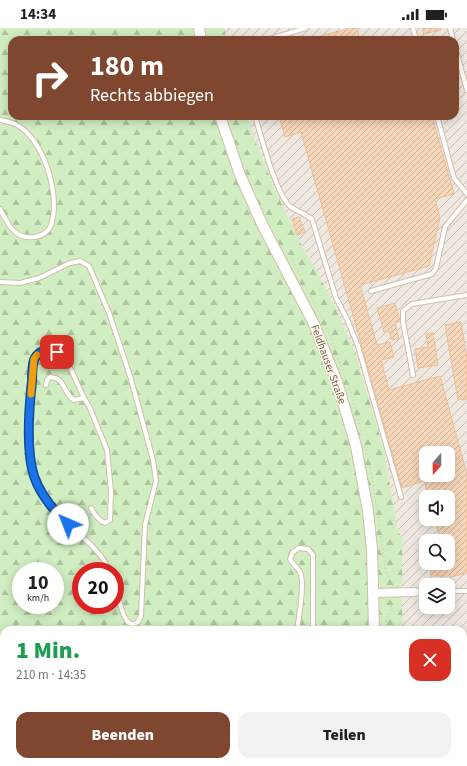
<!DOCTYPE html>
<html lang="de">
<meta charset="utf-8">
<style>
body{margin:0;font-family:"Source Sans 3",sans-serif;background:#f2f2f2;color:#202124;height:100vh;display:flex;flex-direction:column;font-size:15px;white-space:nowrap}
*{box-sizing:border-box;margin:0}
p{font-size:13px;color:#757577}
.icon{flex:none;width:22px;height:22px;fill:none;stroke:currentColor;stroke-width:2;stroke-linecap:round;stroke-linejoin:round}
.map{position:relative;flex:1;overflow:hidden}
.side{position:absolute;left:0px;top:598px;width:467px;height:140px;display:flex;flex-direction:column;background:#fff;border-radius:12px 12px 0 0;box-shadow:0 2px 10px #0003}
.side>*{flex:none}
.banner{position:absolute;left:8px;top:8px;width:451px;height:84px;border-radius:12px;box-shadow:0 2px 10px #0003;background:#804730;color:#fff;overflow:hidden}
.needle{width:26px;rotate:200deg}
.controls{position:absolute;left:419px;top:418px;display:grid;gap:8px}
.controls a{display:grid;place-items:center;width:36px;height:36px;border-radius:8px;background:#fff;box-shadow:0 2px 10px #0003;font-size:20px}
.speed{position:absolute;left:12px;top:534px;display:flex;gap:8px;font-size:20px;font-weight:700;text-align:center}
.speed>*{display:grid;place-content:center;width:52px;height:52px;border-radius:50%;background:#fff;box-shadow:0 2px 10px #0003;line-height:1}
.speed small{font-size:10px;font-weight:400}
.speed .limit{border:6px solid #d22;background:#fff;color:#111}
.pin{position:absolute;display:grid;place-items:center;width:34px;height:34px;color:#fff;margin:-17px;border-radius:8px;box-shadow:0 2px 6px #0006}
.me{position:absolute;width:44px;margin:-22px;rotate:316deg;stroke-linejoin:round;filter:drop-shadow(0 0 3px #0008)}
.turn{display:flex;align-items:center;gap:14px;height:84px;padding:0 16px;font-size:18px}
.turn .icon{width:52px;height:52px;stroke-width:2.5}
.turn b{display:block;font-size:28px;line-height:34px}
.round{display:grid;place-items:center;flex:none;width:42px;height:42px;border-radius:12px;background:#f2f2f2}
.headline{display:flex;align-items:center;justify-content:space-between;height:68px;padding:0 16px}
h1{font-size:24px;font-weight:800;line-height:30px;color:#1e9e55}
.cta{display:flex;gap:8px;margin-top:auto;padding:8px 16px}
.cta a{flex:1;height:46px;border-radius:12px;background:#804730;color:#fff;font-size:16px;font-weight:800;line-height:46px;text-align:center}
.cta a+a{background:#f2f2f2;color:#202124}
.status{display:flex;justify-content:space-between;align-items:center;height:28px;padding:0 20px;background:#fff;direction:ltr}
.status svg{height:11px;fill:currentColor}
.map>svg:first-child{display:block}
.industrial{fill:url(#industrial-furrows);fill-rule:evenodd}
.forest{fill:url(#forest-firs);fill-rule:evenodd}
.building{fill:url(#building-hatch);stroke:#ecbf98;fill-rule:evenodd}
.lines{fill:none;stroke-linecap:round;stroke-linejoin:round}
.service-casing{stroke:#d2bfa9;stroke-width:6}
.minor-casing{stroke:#d2bfa9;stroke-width:10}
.tertiary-casing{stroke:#d2bfa9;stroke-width:12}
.path{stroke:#ddba9c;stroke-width:1;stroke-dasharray:1 3;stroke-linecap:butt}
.service{stroke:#fff;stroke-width:4}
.minor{stroke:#fff;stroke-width:8}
.tertiary{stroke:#fff;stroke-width:10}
.route-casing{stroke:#114b97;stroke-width:10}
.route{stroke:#1a73e8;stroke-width:7}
.slow{stroke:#f59e0b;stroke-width:7}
.labels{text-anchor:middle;stroke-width:3;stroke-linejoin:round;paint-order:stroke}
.street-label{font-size:11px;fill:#7b5e47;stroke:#fffaee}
</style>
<div class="status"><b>14:34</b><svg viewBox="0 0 49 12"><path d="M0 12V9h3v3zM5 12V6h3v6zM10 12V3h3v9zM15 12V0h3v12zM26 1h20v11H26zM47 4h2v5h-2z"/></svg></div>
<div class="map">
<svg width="467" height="738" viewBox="0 0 467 738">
<defs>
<pattern id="industrial-furrows" width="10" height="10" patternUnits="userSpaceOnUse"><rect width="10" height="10" fill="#eee8e0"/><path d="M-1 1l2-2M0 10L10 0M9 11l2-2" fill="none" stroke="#c6bfb7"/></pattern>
<pattern id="forest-firs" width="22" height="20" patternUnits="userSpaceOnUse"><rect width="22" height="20" fill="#d0eec2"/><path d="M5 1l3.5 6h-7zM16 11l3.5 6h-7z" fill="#aec49f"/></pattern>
<pattern id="building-hatch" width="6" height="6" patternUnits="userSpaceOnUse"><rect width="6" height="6" fill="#f7d7ba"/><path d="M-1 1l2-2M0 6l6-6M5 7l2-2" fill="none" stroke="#cdb299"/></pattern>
</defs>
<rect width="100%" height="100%" fill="#fff7e5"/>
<path class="industrial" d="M 224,0 L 467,0 L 467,738 L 402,738 L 402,734 L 463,734 L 463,602 L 402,602 L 402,509 L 398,504 L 383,418 L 356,327 L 337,283 L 322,253 L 300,214 L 275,162 L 254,109 L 247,88 L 455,88 L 455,12 L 227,12 ZM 426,425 L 448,425 L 448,447 L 426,447 ZM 426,469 L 448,469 L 448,491 L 426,491 ZM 426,513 L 448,513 L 448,535 L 426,535 ZM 426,557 L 448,557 L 448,579 L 426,579 Z"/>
<path class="forest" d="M 0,0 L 224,0 L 227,12 L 12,12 L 12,88 L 247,88 L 254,109 L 275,162 L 300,214 L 322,253 L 337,283 L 356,327 L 383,418 L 398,504 L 402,509 L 402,602 L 4,602 L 4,734 L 402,734 L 402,738 L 0,738 ZM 21,543 L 55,543 L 55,577 L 21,577 ZM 81,543 L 115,543 L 115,577 L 81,577 Z"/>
<g class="building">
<path d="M 351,0 L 357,0 L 359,8 L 346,12 L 313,12 L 313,10 Z"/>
<path d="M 422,0 L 441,0 L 441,2 L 424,6 Z"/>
<path d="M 279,88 L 432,88 L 454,166 L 435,171 L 440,190 L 429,238 L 360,257 L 377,317 L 390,314 L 394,329 L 381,332 L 389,362 L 440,348 L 467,446 L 467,545 L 451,549 L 451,548 L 431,548 L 430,535 L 448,535 L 448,513 L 441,513 L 435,491 L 448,491 L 448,469 L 429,469 L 424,453 L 402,460 L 301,104 L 285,109 ZM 426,425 L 448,425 L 448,447 L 426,447 Z"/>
<path d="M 299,189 L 305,204 L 297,207 L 292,191 Z"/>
<path d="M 395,275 L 400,293 L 395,295 L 399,310 L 392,312 L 389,303 L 384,304 L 377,280 Z"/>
<path d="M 461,294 L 467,330 L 467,371 L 458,372 L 445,297 Z"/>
<path d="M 433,305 L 438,337 L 418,340 L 415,321 L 428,319 L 426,306 Z"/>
</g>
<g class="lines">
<defs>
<g id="service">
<path d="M 413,0 L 416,12"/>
<path d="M 450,0 L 453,12"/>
<path d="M 266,12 L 306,0"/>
<path d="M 455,19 L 467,62"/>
<path d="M 255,88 C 261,107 276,168 291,179 C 297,183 305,186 312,191 L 336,270 L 347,291 L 358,318 L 401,469"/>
<path d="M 437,88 L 454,150 L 467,166"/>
<path d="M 0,92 C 5,93 10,94 15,96 C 43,109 60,165 52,194 C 48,211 25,214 13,202 C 8,197 3,187 0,181"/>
<path d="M 0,254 L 20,255 L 39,250 L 70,235 L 80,233 L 89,238 L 109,285 L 131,351 L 153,432 L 156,453 L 145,497 L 141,588 L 138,594 C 135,596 132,597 129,595 C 122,590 117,565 115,556"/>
<path d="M 371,263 L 432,246 L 436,240 L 445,199 L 467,172"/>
<path d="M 413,347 L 403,294 L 403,283 L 412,276 L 467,267"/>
<path d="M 46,357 L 47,352 L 50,349 C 66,350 62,364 74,372 L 84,370 L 89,378 L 107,422 L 111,464 L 110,492 L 105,495 C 98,492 94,486 91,480"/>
<path d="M 84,370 L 67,333 L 57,324 L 48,321 C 46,322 42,323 40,324 C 30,332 31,353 31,365 C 30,389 26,427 35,449 C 41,466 53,482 66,494 C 82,509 100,522 110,543"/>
<path d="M 448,563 L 467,563"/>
<path d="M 415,564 L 426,563"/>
<path d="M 297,602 C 299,590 305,553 300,544 C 297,539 293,537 290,531 L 293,524 L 299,520 L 308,521 L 313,527 L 313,602"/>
<path d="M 284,738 L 284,734"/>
<path d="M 312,738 L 312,734"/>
</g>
<path id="minor" d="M 373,565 L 415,564"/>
<g id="tertiary">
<path d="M 199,0 L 201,12"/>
<path d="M 220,88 L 240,147 L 262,196 L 314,296 L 337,354 L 356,418 L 368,483 L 372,521 L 374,602"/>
<path d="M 374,734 L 374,738"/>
</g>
</defs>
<use href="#service" class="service-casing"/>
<use href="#minor" class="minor-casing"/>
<use href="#tertiary" class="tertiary-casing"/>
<g class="path">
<path d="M 288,226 L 292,231 L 331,309 L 351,365 L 362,406"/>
<path d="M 365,418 L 369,433 L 380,499 L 385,539 L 389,551 L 390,557"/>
<path d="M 386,602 L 386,592 L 391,581 L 391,572"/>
<path d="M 384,734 L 384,738"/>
</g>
<use href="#service" class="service"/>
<use href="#minor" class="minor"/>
<use href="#tertiary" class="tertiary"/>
</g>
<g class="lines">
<defs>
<path id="route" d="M 57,324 L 48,321 C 42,323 37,325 34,332 C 32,338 32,346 32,353 C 29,380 26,423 34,448 C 40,466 54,483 68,496"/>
</defs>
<use href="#route" class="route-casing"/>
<use href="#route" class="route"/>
<path class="slow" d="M 31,366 L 34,331 L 37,327"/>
</g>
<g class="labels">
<g class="street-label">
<text transform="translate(329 336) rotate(70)" y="4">Feldhauser Straße</text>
</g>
</g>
</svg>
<div class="controls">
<a><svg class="needle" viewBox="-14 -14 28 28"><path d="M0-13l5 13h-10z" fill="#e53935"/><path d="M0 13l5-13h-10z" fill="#757577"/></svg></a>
<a><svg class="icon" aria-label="sound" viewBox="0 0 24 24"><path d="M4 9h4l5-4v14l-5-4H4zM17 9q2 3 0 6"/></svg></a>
<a><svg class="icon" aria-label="search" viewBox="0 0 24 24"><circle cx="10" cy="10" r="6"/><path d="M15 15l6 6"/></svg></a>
<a><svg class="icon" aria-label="layers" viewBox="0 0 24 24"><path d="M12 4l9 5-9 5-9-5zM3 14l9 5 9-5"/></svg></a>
</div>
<div class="speed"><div>10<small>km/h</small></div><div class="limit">20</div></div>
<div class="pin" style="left:57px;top:324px;background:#d93025"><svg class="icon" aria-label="arrive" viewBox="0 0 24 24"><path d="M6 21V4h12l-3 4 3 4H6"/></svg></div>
<svg class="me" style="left:68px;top:496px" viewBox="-20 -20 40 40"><circle r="19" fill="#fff"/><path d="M0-13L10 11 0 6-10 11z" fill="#1a73e8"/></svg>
<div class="banner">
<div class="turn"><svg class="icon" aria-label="right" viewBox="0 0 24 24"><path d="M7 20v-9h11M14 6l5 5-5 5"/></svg><div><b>180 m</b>Rechts abbiegen</div></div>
</div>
<section class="side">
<div class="headline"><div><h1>1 Min.</h1><p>210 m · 14:35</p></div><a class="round" style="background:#d93025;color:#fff"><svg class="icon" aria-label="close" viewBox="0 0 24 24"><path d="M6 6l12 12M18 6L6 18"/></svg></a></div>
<div class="cta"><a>Beenden</a><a>Teilen</a></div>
</section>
</div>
